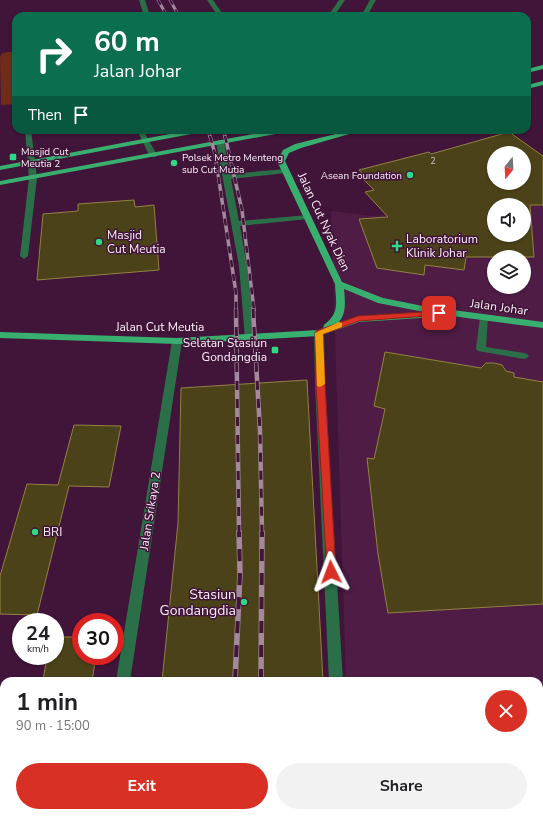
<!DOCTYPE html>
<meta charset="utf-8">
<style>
body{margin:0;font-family:"Nunito Sans",sans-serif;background:#f2f2f2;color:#202124;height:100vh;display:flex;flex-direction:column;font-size:15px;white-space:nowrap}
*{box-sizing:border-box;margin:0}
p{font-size:13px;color:#757577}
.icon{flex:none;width:22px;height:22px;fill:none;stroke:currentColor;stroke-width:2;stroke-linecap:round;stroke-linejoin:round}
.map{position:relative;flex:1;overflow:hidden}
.drawer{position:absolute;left:0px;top:677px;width:543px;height:140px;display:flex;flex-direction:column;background:#fff;border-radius:12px 12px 0 0;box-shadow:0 1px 3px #0004}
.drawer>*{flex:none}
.hud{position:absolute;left:12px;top:12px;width:519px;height:122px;border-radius:12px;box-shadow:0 1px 3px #0004;background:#0b6e4f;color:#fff;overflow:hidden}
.needle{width:26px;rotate:198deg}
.tools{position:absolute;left:487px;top:146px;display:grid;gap:8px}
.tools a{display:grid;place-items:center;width:44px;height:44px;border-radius:50%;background:#fff;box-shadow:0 1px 3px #0004;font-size:20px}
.speed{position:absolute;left:12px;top:613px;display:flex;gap:8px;font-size:20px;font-weight:700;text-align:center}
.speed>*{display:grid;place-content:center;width:52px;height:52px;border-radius:50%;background:#fff;box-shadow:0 1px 3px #0004;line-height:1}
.speed small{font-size:10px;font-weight:400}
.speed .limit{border:6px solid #d22;background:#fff;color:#111}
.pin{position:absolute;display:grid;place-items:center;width:34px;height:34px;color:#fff;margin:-17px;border-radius:8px;box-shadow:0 2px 6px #0006}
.me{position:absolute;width:44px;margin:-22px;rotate:357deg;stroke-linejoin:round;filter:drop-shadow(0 0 3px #0008)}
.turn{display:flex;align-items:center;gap:14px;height:84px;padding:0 16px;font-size:18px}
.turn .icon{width:52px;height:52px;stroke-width:2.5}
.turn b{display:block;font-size:28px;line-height:34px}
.then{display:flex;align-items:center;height:38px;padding:0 16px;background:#0003;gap:8px;font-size:15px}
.round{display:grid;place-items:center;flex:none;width:42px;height:42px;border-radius:21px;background:#f2f2f2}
.head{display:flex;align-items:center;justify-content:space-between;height:68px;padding:0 16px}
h1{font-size:24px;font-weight:700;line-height:30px}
.cta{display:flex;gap:8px;margin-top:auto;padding:8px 16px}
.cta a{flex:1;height:46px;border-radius:24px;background:#d93025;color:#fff;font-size:16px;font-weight:700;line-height:46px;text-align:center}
.cta a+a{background:#f2f2f2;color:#202124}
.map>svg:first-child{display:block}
.built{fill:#4f1c46;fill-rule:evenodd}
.green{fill:#702c1b}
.building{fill:#4c4219;stroke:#928243;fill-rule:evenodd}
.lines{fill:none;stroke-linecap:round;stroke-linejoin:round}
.minor{fill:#2a6f47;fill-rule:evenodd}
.major{fill:#38af6e;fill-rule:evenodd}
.rail-far3-casing{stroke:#a4889e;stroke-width:3}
.rail-far2-casing{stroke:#a4889e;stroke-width:3.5}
.rail-far1-casing{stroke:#a4889e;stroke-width:4.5}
.rail-casing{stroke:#a4889e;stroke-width:5.5}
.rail-far3{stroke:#411439;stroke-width:2;stroke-dasharray:5.5;stroke-linecap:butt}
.rail-far2{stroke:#411439;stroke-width:2.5;stroke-dasharray:7;stroke-linecap:butt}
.rail-far1{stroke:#411439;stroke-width:3;stroke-dasharray:9;stroke-linecap:butt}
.rail{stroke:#411439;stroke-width:4;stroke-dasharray:12;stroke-linecap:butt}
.route{fill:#d93025;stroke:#8d1f18}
.slow{fill:#f59e0b}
.poi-dot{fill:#2fd883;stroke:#411439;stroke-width:1.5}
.labels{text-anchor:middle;stroke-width:3;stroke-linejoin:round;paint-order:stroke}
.far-number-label{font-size:9px;fill:#cfc4c0}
.far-poi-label{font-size:10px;fill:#fbeff8;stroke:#411439;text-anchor:start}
.street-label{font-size:12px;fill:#fbeff8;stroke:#411439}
.poi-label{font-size:12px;fill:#fbeff8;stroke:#411439;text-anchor:start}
.near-poi-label{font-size:14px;fill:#fbeff8;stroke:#411439;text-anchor:end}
</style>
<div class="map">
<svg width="543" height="817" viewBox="0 0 543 817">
<rect width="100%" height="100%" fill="#411439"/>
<path class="built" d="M 502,198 L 543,200 L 543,817 L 350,817 L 350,813 L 539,813 L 539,681 L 346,681 L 331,211 L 373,216 ZM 494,205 L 524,205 L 524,235 L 494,235 ZM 494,257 L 524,257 L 524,287 L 494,287 Z"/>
<path class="green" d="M 16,51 L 16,104 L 1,105 L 0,57 L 2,53 Z"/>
<g class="building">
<path d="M 509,132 L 543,156 L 543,205 L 530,205 L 534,257 L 466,257 L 464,270 L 425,265 L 424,275 L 377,268 L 359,219 L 388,217 L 365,192 L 374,190 L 364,180 L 367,179 L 359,170 L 429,152 L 431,154 ZM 494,153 L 524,153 L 524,183 L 494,183 ZM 494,205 L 524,205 L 524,235 L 494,235 Z"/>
<path d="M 134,200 L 135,207 L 154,205 L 159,270 L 37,280 L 43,214 L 78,211 L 78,204 Z"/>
<path d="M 385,352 L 481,368 L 486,363 L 494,363 L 502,365 L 506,371 L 514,373 L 514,377 L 543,382 L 543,604 L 388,613 L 378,554 L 367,458 L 374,459 L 385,409 L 374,406 Z"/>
<path d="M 307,380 L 323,681 L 162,681 L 178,523 L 181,388 Z"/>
<path d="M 74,425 L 121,426 L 109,487 L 69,486 L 37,615 L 0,614 L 0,576 L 27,484 L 58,485 Z"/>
<path d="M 55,637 L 81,637 L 81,656 L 96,656 L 92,681 L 43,681 L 47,656 L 55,656 Z"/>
</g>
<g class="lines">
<g class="minor">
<path d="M 139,0 L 145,0 L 150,16 L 144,16 Z"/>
<path d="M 207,0 L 213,0 L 224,16 L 218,16 Z"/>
<path d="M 339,0 L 345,0 L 334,16 L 328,16 Z"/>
<path d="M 370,0 L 376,0 L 367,16 L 361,16 Z"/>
<path d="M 25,130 L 31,130 L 37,178 L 28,256 L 24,259 L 20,256 L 29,178 Z"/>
<path d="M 137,130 L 143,130 L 157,155 L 156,157 L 150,157 Z"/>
<path d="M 220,140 L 224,142 L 230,174 L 286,169 L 290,171 L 286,173 L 231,179 L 239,221 L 308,215 L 312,217 L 308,219 L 240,226 L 247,266 L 255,338 L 250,341 L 245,338 L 239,266 L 216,142 Z"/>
<path d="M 484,314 L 488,317 L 486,347 L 524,353 L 527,354 L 529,356 L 527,358 L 524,359 L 478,351 L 476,349 L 480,317 Z"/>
<path d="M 319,330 L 324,333 L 325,384 L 343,681 L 329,681 L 315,384 L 314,333 Z"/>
<path d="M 177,338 L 182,341 L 130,681 L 116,681 L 172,341 Z"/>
<path d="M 0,778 L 4,779 L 4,793 L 0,792 Z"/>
<rect x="96" y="813" width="14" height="4"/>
<rect x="336" y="813" width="14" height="4"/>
</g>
<g class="major">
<path d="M 543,65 L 543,69 L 527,73 L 527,69 Z"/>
<path d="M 543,81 L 543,85 L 527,89 L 527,85 Z"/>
<path d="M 191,130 L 205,130 L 202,132 L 0,170 L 0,166 Z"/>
<path d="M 275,130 L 289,130 L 286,132 L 0,185 L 0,181 Z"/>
<path d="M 352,130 L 363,130 L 301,148 L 289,153 L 285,161 L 342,282 L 383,298 L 428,307 L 429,309 L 426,312 L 445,309 L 543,322 L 543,328 L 452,316 L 359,322 L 319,336 L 177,344 L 0,338 L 0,332 L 177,338 L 318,330 L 323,328 L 324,325 C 340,312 336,303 335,284 L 277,161 L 283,150 L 295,144 ZM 344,289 L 378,303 L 424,312 L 358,316 L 338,323 C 347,314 345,300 344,289 Z"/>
</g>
<defs>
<g id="rail-far3">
<path d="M 158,0 L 167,16"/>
<path d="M 170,0 L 179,16"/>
<path d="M 208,130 L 210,137"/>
<path d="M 223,130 L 225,137"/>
</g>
<g id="rail-far2">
<path d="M 210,136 L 215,154 L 236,293 L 236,310"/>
<path d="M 225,136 L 242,210 L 254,310"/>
</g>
<g id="rail-far1">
<path d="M 236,309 L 239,533"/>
<path d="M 253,309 L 260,431 L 262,533"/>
</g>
<g id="rail">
<path d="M 235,681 L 240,573 L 239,532"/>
<path d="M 261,681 L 262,532"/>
<path d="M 229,813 L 229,817"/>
<path d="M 260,813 L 260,817"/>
</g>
</defs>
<use href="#rail-far3" class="rail-far3-casing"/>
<use href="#rail-far2" class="rail-far2-casing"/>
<use href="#rail-far1" class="rail-far1-casing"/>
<use href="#rail" class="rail-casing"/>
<use href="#rail-far3" class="rail-far3"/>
<use href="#rail-far2" class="rail-far2"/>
<use href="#rail-far1" class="rail-far1"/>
<use href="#rail" class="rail"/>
</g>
<path class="route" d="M 439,311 L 443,313 L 442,315 L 359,321 L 323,334 L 325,384 L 336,572 L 334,576 L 331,577 L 327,576 L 316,384 L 315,333 L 316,331 L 358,316 Z"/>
<path class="slow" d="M 339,322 L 342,323 L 342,327 L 323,334 L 325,384 L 320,387 L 317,386 L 315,333 Z"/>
<g class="poi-dot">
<rect x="9" y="153" width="8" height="8" rx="2"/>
<circle cx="174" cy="163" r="4"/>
<circle cx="410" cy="175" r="4"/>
<circle cx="99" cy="242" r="4"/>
<path d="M395 240h4v4h4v4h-4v4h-4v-4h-4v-4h4z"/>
<rect x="271" y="346" width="8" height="8" rx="2"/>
<circle cx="35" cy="532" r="4"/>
<circle cx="244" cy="602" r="4"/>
</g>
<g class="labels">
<g class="far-number-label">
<text x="433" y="164">2</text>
</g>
<g class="far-poi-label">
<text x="21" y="155">Masjid Cut<tspan x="21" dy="12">Meutia 2</tspan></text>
<text x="182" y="161">Polsek Metro Menteng<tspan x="182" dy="12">sub Cut Mutia</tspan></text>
<text x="402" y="179" text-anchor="end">Asean Foundation</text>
</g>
<g class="street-label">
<text transform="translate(324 222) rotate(65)" y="4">Jalan Cut Nyak Dien</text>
<text transform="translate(499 307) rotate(8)" y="4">Jalan Johar</text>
<text x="160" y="331">Jalan Cut Meutia</text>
<text transform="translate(150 511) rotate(-81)" y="4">Jalan Srikaya 2</text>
</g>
<g class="poi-label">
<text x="107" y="239">Masjid<tspan x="107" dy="14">Cut Meutia</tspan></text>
<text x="406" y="243">Laboratorium<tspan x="406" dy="14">Klinik Johar</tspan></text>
<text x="267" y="347" text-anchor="end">Selatan Stasiun<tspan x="267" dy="14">Gondangdia</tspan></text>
<text x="43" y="536">BRI</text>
</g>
<g class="near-poi-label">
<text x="236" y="599">Stasiun<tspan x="236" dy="16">Gondangdia</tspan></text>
</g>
</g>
</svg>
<div class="tools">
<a><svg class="needle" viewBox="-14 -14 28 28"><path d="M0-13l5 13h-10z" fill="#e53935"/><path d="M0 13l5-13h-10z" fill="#757577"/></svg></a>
<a><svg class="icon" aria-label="sound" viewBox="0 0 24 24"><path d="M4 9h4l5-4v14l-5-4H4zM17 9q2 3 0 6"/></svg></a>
<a><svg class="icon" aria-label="layers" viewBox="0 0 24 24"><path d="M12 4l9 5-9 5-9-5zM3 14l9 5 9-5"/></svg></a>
</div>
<div class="speed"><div>24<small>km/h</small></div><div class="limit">30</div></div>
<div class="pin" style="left:439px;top:313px;background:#d93025"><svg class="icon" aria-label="arrive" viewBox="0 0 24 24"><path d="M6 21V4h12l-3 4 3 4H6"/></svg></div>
<svg class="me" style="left:331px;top:572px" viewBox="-20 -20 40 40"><path d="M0-17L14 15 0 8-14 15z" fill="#d93025" stroke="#fff" stroke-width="4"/></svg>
<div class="hud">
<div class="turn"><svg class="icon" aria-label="right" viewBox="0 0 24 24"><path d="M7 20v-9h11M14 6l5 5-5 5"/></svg><div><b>60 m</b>Jalan Johar</div></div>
<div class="then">Then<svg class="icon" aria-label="arrive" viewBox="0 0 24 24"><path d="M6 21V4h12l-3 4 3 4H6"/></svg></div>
</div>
<section class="drawer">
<div class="head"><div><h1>1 min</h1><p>90 m · 15:00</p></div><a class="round" style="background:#d93025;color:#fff"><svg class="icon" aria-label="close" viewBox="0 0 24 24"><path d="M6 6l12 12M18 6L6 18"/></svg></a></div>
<div class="cta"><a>Exit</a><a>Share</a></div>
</section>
</div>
